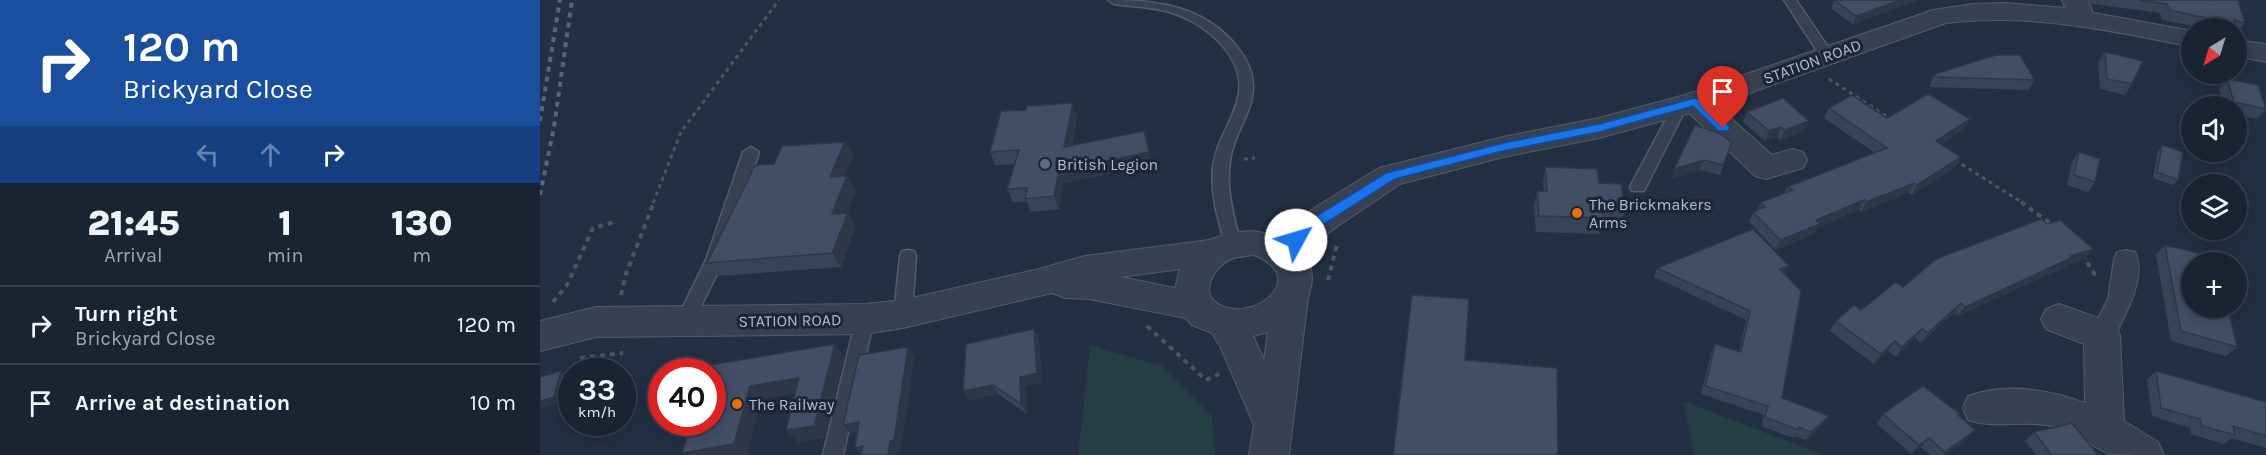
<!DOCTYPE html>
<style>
body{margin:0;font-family:Karla,sans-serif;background:#272f3e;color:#f1f3f6;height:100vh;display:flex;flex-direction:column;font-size:22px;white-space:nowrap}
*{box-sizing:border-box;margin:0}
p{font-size:20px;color:#9fa4ac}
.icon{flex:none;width:33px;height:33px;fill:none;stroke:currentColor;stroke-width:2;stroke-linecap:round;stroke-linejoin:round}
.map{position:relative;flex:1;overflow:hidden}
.sheet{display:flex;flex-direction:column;background:#1a2332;width:540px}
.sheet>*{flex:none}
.guide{background:#1a4fa0;color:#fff;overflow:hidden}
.needle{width:39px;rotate:218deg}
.buttons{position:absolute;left:1641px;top:18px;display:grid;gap:12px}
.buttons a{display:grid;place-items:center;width:66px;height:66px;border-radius:50%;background:#1a2332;box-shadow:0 3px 15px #0003,0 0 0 2px #38404d;font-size:30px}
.speed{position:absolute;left:18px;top:358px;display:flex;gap:12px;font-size:30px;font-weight:700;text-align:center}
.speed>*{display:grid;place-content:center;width:78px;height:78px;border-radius:50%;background:#1a2332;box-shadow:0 3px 15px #0003,0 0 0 2px #38404d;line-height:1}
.speed small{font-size:15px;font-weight:400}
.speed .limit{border:9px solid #d22;background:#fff;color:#111}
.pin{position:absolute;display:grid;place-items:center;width:51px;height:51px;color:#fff;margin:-62px -26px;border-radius:50% 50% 50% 0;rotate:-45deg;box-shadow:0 0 6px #0007}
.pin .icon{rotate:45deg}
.me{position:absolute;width:66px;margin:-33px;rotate:51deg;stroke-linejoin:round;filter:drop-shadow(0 0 4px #0008)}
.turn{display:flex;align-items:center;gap:21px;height:126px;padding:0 24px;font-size:27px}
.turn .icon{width:78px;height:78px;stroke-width:2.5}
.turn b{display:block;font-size:42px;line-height:51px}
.lanes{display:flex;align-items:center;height:57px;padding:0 24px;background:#0003;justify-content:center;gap:30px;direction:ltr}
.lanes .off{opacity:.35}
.eta{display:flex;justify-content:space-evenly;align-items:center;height:102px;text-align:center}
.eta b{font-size:36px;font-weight:800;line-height:42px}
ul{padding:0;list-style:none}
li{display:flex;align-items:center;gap:18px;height:78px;padding:0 24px;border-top:2px solid #38404d}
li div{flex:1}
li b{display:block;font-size:22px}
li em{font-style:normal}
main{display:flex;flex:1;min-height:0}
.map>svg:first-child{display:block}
.green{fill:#253e44}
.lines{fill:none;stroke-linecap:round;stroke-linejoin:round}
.service-casing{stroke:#535c6c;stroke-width:3}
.pedestrian-casing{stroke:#535c6c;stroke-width:2}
.minor-casing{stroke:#535c6c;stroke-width:2}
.tertiary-casing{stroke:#535c6c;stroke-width:2}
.path-far1{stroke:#445b60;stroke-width:3;stroke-dasharray:4 4;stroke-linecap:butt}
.path{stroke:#445b60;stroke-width:4;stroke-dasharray:5 5;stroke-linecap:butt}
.service{fill:#384152;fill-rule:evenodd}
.pedestrian{fill:#384152;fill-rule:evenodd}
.minor{fill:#384152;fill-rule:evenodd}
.tertiary{fill:#384152;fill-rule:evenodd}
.rail{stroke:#59657a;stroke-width:4;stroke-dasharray:5 5;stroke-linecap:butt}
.wall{fill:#394357}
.shaded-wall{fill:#2e3747}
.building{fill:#424e65;stroke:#2e3747;stroke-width:1.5}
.route{fill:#1a73e8;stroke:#114b97;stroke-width:1.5}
.service-dot{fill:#5c6f8a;stroke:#1c2637;stroke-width:2}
.food-dot{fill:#e8710a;stroke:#1c2637;stroke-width:2}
.labels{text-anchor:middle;stroke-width:6;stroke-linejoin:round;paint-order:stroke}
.street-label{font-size:16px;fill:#b5bccc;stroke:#1c2637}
.poi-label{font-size:16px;fill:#b5bccc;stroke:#1c2637;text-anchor:start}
</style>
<main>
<section class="sheet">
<div class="guide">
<div class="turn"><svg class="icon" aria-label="right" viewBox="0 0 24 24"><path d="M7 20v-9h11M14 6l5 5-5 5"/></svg><div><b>120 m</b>Brickyard Close</div></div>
<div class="lanes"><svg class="icon off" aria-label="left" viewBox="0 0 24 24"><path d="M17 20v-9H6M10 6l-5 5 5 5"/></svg><svg class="icon off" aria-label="ahead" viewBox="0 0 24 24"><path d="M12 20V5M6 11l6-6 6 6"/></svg><svg class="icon" aria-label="right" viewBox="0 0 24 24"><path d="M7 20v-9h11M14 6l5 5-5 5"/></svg></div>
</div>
<div class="eta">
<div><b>21:45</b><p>Arrival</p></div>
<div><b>1</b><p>min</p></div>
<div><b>130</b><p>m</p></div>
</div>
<ul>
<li><svg class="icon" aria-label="right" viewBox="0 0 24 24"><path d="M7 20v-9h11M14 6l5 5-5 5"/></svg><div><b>Turn right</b><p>Brickyard Close</p></div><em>120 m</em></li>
<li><svg class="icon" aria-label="arrive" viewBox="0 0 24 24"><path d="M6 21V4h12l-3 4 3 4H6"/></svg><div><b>Arrive at destination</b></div><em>10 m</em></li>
</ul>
</section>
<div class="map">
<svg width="1726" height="455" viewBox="0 0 1726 455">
<rect width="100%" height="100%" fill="#232f43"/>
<g class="green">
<path d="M 550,345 L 622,366 L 672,417 L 675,455 L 538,455 Z"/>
<path d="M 1143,401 L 1284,455 L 1154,455 Z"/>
</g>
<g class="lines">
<defs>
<g id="service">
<path d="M 568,0 C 618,0 665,6 698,48 C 708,61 714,75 713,90 C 712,108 701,125 695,142 C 682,176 692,210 701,244 L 699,248 L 693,250 L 687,248 L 685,244 C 678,219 670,193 673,167 C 676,140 695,119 699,93 C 704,57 668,26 638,15 C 618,7 595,7 574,4 Z"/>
<path d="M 1244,0 L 1256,0 L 1294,56 L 1292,59 L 1282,59 Z"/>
<path d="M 1140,101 L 1147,106 L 1106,187 L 1104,191 L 1092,191 L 1090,187 L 1133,106 Z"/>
<path d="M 211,147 L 219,152 L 184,260 L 151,326 L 145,328 L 139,326 L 136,321 L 166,260 L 203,152 Z"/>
<path d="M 368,250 L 374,251 L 376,256 L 372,314 L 369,319 L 363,321 L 357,319 L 354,314 L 360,256 L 362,251 Z"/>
<path d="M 325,312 L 331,314 L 334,319 L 303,455 L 283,455 L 316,319 L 319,314 Z"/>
</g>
<path id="pedestrian" d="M 1586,250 L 1595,252 C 1608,277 1583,320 1571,343 L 1562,346 L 1553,343 L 1549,335 L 1568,299 L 1574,259 L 1577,252 Z"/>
<g id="minor">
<path d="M 1522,0 L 1548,0 L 1555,19 L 1551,25 L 1542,27 L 1533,25 Z"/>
<path d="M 1155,93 L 1165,95 L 1232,155 L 1252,149 L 1263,152 L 1267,160 L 1263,168 L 1226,179 L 1215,176 L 1145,109 L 1140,102 L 1145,95 Z"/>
<path d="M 1519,304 L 1575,324 L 1580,335 L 1584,421 L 1618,442 L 1624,455 C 1611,455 1580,455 1569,454 C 1549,445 1533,431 1511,426 C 1483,420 1454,429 1428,420 L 1423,408 L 1428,396 C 1466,383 1508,389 1545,403 L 1544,344 L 1506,329 L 1501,319 L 1506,309 Z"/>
</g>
<g id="tertiary">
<path d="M 1465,3 L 1527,8 L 1652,31 L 1652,47 C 1570,30 1490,13 1406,23 L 1165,109 L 1059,138 L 963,157 L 860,184 L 795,228 L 762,253 C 774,267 774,281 768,297 L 749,455 L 709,455 L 714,425 L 681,348 L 672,333 L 652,325 L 646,318 L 549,299 L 525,298 L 512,293 L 363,328 L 325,334 L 56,337 L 0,351 L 0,321 L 56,307 L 325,304 L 363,300 L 499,269 L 545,256 L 669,240 C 693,231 713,227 737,237 L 771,210 L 839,168 L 963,137 L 1059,118 L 1145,95 L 1393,10 L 1433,4 ZM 714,255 C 771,278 713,323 680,305 C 658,294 674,266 691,259 C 698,256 707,256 714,255 ZM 640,269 L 635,288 L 581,277 ZM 728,332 L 724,360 L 713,336 Z"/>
<path d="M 1696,40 L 1726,44 L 1726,62 L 1696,56 Z"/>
</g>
</defs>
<use href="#service" class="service-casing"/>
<use href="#pedestrian" class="pedestrian-casing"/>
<use href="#minor" class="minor-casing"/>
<use href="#tertiary" class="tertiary-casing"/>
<g class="path-far1">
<path d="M 1289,79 L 1351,119"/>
<path d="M 704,159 L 715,158"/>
<path d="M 1415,160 L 1483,203"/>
<path d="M 113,203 L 141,132 L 239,0"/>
</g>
<g class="path">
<path d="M 1481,202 L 1514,226"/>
<path d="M 1542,254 L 1557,278"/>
<path d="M 788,280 L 797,244"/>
<path d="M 81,295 L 86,274 L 114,202"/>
<path d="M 13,302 L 27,285 L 53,228 L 74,222"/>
<path d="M 607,326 L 666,380 L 679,374"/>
<path d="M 40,358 L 83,353"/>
</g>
<use href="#service" class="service"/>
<use href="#pedestrian" class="pedestrian"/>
<use href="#minor" class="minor"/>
<use href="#tertiary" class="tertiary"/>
<g class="rail">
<path d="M 0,121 L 20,0"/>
<path d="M 0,195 L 14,127 L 32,0"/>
</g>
</g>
<g class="wall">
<path d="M 1294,0 L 1379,0 L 1313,24 L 1291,9 Z"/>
<path d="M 1549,0 L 1698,0 L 1705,23 L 1697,32 L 1696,28 L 1663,28 L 1622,20 L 1620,13 L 1552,4 Z"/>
<path d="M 1565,52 L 1592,84 L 1585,95 L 1560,89 L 1558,62 Z"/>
<path d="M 1395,74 L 1495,80 L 1489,90 L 1390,87 L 1390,84 Z"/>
<path d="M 1687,79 L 1726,109 L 1717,119 L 1696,115 L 1696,106 L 1684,106 L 1679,89 Z"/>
<path d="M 1289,108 L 1424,129 L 1401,144 L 1415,167 L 1372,195 L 1368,193 L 1321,212 L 1319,210 L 1279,227 L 1275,233 L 1236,250 L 1209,222 L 1213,212 L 1218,209 L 1221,202 L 1244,193 L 1247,187 L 1335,153 L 1284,118 Z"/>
<path d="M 1207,112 L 1269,121 L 1265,131 L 1241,140 L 1237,137 L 1225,141 L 1203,122 Z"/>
<path d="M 537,116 L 532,146 L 608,144 L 612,165 L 524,183 L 519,209 L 491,212 L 487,202 L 473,202 L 467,189 L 475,164 L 455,165 L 450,152 Z"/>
<path d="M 305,142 L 314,155 L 305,176 L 316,190 L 307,213 L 316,226 L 301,267 L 178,276 L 167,263 L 234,164 Z"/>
<path d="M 1192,143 L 1180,175 L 1160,170 L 1131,179 L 1134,169 Z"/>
<path d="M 1622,145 L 1638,180 L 1633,185 L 1613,178 L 1618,151 Z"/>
<path d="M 1539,152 L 1555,182 L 1548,192 L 1527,185 L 1532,162 Z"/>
<path d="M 1005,167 L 1059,183 L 1085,210 L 1081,226 L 1061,225 L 1059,234 L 996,232 L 994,206 L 997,191 L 1004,191 L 1003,183 Z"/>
<path d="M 1625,245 L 1652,262 L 1697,347 L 1686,356 L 1631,341 L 1616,255 Z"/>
<path d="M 1544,259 L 1527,265 L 1525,267 L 1418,316 L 1414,313 L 1381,343 L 1375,338 L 1356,357 L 1348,351 L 1334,364 L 1290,331 L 1296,321 L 1321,310 L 1363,287 Z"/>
<path d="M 1249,266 L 1245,274 L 1242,398 L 1283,424 L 1266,440 L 1254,436 L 1253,438 L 1221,426 L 1224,415 L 1161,394 L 1171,353 L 1175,344 L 1199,352 L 1206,320 L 1114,277 L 1117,268 Z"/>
<path d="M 494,329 L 499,339 L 502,382 L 485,387 L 487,414 L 458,394 L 429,400 L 423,391 Z"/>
<path d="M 1616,371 L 1726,402 L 1726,448 L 1692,438 L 1684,444 L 1651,434 L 1650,428 L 1612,416 L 1607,380 Z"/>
<path d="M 1343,414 L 1419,416 L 1435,430 L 1427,439 L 1406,455 L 1391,455 L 1381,447 L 1371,454 L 1337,424 Z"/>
<path d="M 1494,432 L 1558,455 L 1496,455 L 1485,441 Z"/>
</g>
<g class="shaded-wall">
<path d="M 1361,0 L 1379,0 L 1313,24 L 1316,16 Z"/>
<path d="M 533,103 L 537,116 L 529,160 L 524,147 Z"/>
<path d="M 1430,119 L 1424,129 L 1390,151 L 1396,141 Z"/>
<path d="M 1269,121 L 1265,131 L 1241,140 L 1245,130 Z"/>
<path d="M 1241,127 L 1237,137 L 1225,141 L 1229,131 Z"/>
<path d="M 604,131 L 612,165 L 524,183 L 519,209 L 514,196 L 519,171 Z"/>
<path d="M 305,142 L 314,155 L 299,191 L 290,177 Z"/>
<path d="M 1421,157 L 1415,167 L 1372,195 L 1377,185 Z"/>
<path d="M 1164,160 L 1160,170 L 1131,179 L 1134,169 Z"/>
<path d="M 307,176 L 316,190 L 301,227 L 292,214 Z"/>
<path d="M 1374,183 L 1368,193 L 1321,212 L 1326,202 Z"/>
<path d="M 1324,200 L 1319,210 L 1279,227 L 1275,233 L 1236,250 L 1240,240 L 1276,220 Z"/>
<path d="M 308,213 L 316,226 L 301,267 L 292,253 Z"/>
<path d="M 1553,249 L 1544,259 L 1527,265 L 1525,267 L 1418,316 L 1425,307 L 1531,256 Z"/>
<path d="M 1249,266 L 1245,275 L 1240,269 Z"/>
<path d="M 1421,303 L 1414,313 L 1381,343 L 1388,333 Z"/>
<path d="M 494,329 L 499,339 L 502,382 L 485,387 L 487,414 L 481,404 L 480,377 Z"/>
<path d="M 1382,329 L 1375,338 L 1356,357 L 1362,347 Z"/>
<path d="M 1355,341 L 1348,351 L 1334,364 L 1341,354 Z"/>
<path d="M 295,344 L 304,357 L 285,438 L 258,443 L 246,430 Z"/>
<path d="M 368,347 L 375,356 L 361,449 L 357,449 L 356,455 L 348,455 Z"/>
<path d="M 21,371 L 27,376 L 21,402 L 0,408 L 0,401 Z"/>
<path d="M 259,378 L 270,391 L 222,399 L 207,455 L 144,455 L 142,453 L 210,386 Z"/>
<path d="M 453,385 L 458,394 L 429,400 L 423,391 Z"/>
<path d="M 1289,416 L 1283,424 L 1266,440 L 1271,432 Z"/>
<path d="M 319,422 L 326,430 L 310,433 L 303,425 Z"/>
<path d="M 1435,430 L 1427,439 L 1406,455 L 1403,455 Z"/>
<path d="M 1389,438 L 1381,447 L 1371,454 L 1379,445 Z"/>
<path d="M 323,446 L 321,455 L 315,448 Z"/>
</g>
<g class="building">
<path d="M 1294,0 L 1361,0 L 1316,16 Z"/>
<path d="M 1599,0 L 1698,0 L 1705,23 L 1694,20 L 1695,24 L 1629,10 L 1627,4 Z"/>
<path d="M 1565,52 L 1603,61 L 1592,84 L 1567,79 Z"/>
<path d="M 1456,55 L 1480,55 L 1495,80 L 1395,77 L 1395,74 Z"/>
<path d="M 1687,79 L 1718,85 L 1726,109 L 1694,102 Z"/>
<path d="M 1388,94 L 1430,119 L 1396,141 L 1421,157 L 1377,185 L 1374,183 L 1326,202 L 1324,200 L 1276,220 L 1280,224 L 1240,240 L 1213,212 L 1225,207 L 1221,202 L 1253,190 L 1247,187 L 1347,148 L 1289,108 L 1312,95 L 1347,118 Z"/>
<path d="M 1243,98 L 1269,121 L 1245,130 L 1241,127 L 1229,131 L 1207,112 Z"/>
<path d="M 533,103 L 524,147 L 604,131 L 609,152 L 519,171 L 514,196 L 485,199 L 487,188 L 467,189 L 479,150 L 450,152 L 461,111 L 486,110 L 487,106 Z"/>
<path d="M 1155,125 L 1181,134 L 1192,143 L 1183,165 L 1164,160 L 1134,169 Z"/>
<path d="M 305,142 L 290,177 L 307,176 L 292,214 L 308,213 L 292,253 L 167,263 L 215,165 L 234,164 L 242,146 Z"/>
<path d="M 1622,145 L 1643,152 L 1638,180 L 1617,172 Z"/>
<path d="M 1539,152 L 1560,159 L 1555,182 L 1534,175 Z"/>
<path d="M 1005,167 L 1057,169 L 1059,183 L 1081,184 L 1085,210 L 1062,210 L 1063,218 L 999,216 L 997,191 L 1007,191 Z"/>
<path d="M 1501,219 L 1507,224 L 1520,220 L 1553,249 L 1531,256 L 1533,257 L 1425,307 L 1421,303 L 1388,333 L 1382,329 L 1362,347 L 1355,341 L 1341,354 L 1296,321 L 1314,305 L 1321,310 L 1356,282 L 1363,287 L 1395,260 L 1404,256 Z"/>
<path d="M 1213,229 L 1249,266 L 1240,269 L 1261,291 L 1242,398 L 1289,416 L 1271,432 L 1258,427 L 1258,430 L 1225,417 L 1228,406 L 1165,386 L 1175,344 L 1201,352 L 1210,311 L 1117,268 Z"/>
<path d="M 1625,245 L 1670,256 L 1672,262 L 1652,262 L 1652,308 L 1688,308 L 1697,347 L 1641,331 Z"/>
<path d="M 1696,286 L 1707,289 L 1696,296 Z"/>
<path d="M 872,295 L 929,299 L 925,360 L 1017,368 L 1018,455 L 853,455 Z"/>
<path d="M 494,329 L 497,373 L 480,377 L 481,404 L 453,385 L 423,391 L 426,344 Z"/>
<path d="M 295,344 L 274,426 L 246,430 L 259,378 L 210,386 L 194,444 L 142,453 L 151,423 L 172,423 L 172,372 L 168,372 L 170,365 Z"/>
<path d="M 368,347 L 354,440 L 350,441 L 348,455 L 321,455 L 323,446 L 315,448 L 319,422 L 303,425 L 319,355 Z"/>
<path d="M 21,371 L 14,397 L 0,401 L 0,377 Z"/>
<path d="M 1616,371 L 1726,402 L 1726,436 L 1693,426 L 1695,435 L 1662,426 L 1660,419 L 1621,408 Z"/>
<path d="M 1383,386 L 1420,414 L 1418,415 L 1435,430 L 1405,452 L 1389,438 L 1379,445 L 1343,414 Z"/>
<path d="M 1532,423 L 1558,455 L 1512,455 L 1494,432 Z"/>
</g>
<path class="route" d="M 1155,98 L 1159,99 L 1188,125 L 1190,128 L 1188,131 L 1179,131 L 1153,106 L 1059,132 L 963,151 L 855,179 L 787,222 L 761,244 L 751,244 L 749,240 L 778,215 L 846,173 L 963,143 L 1059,124 Z"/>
<circle class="service-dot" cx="505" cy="164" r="6"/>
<g class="food-dot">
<circle cx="1037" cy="213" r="6"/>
<circle cx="197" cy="404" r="6"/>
</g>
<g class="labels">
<g class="street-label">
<text transform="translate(1272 61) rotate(-20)" y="6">STATION ROAD</text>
<text transform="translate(250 320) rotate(-1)" y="6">STATION ROAD</text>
</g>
<g class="poi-label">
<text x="517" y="170">British Legion</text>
<text x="1049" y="210">The Brickmakers<tspan x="1049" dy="18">Arms</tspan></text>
<text x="209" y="410">The Railway</text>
</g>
</g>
</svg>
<div class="buttons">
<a><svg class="needle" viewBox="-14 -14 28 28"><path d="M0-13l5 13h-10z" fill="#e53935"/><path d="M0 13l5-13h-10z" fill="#9fa4ac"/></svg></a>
<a><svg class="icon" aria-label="sound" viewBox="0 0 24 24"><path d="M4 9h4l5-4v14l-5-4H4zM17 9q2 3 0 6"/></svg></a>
<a><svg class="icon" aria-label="layers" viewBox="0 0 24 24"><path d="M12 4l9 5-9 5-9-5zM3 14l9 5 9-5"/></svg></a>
<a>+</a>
</div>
<div class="speed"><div>33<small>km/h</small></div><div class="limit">40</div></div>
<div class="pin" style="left:1183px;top:128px;background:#d93025"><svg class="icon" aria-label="arrive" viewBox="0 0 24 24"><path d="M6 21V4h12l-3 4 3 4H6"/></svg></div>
<svg class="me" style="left:756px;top:240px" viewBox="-20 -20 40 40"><circle r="19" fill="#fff"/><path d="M0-13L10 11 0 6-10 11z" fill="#1a73e8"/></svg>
</div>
</main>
